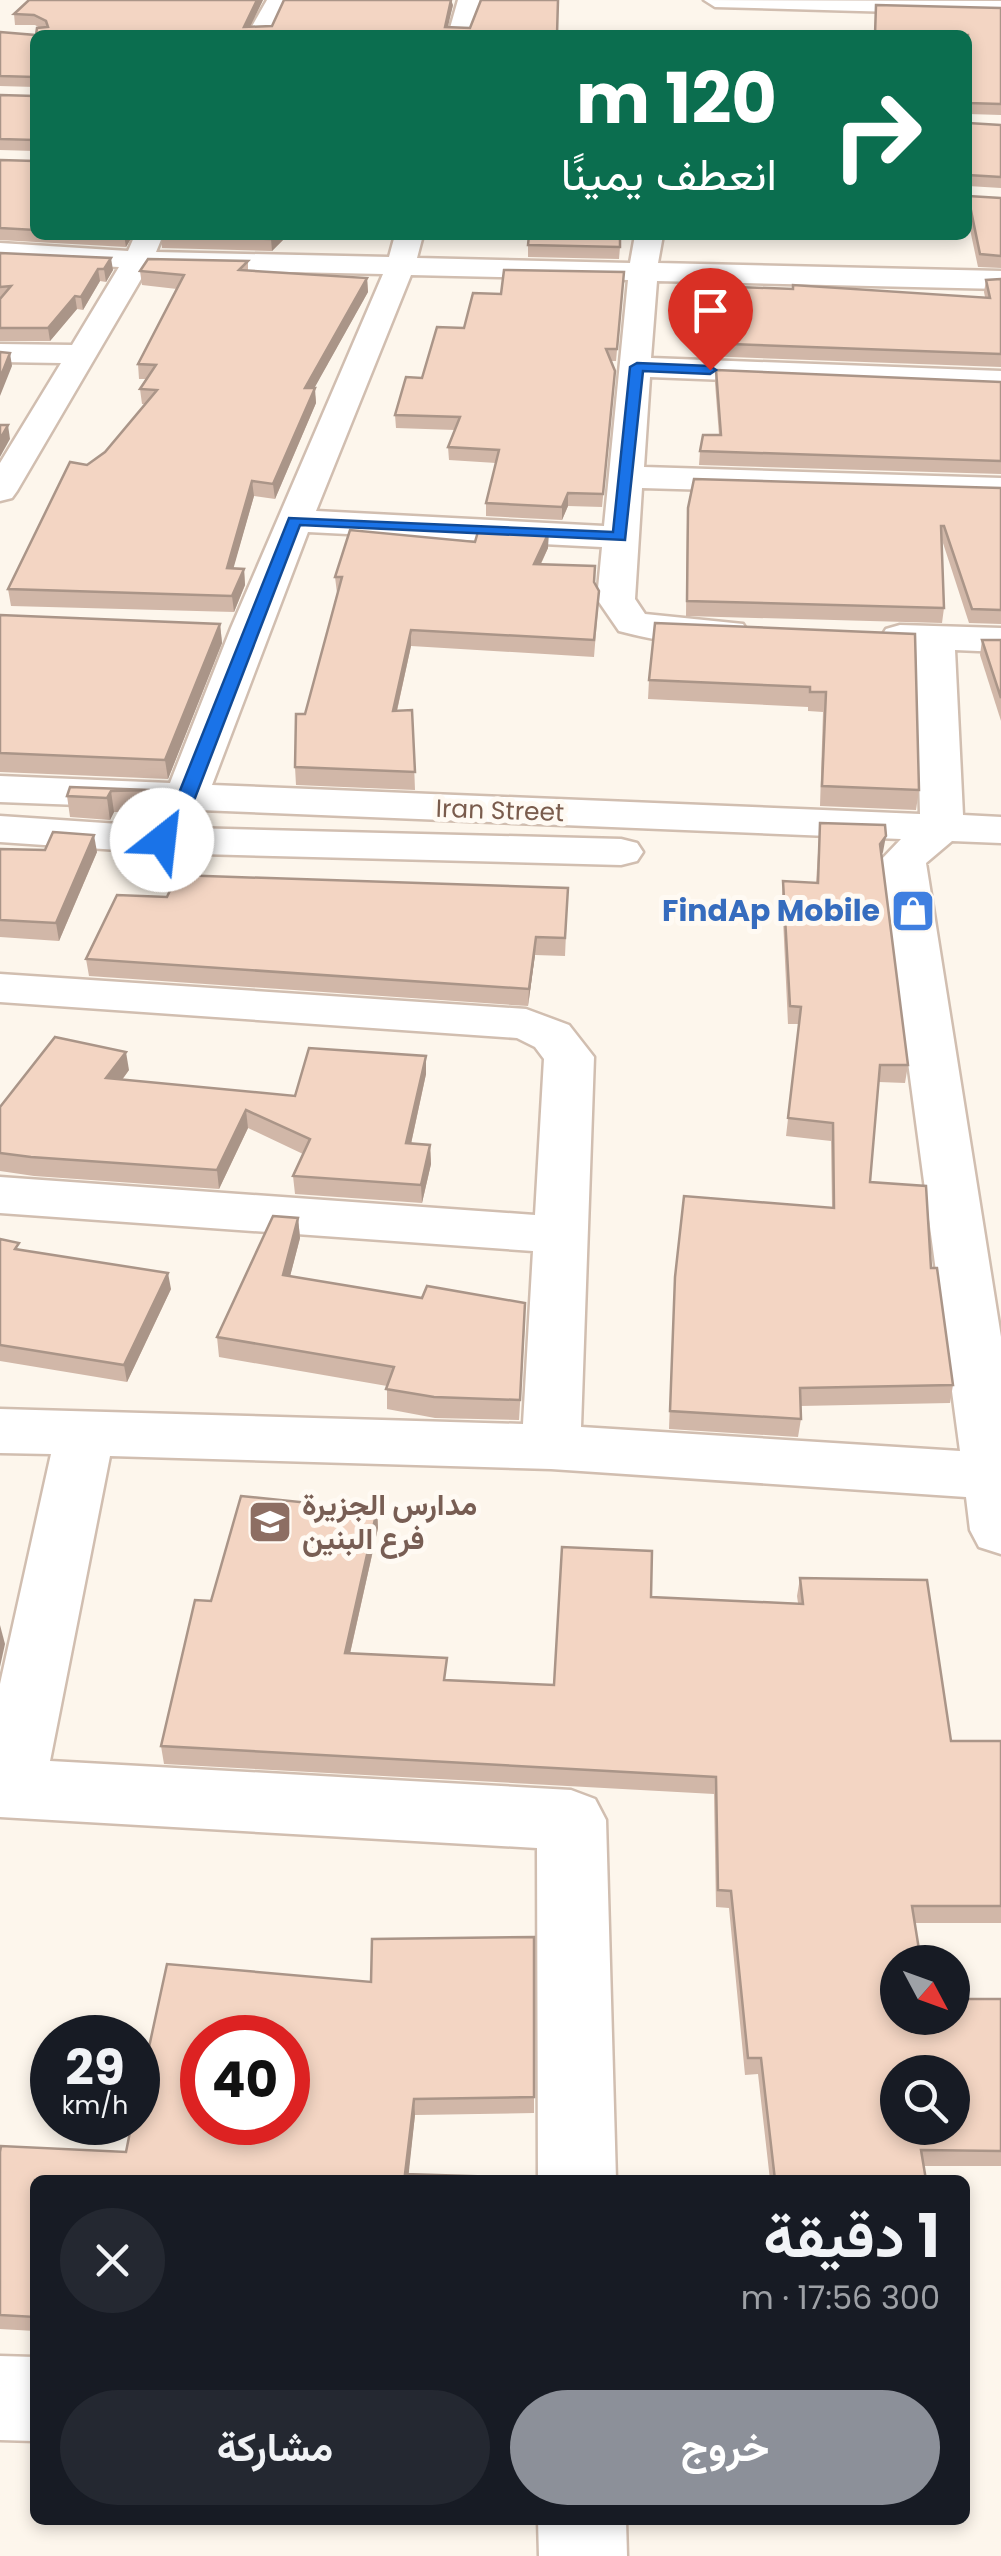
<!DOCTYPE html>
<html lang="ar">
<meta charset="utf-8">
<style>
body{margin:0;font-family:Poppins,Vazirmatn,sans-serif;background:#242831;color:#f1f3f6;direction:rtl;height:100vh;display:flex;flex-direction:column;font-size:38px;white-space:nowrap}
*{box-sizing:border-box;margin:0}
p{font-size:32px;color:#9ea1a6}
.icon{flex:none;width:55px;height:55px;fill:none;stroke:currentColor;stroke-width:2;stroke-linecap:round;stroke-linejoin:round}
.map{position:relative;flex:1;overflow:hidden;direction:ltr}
.panel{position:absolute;left:30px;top:2175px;width:940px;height:350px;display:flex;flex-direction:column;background:#171b24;border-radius:15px;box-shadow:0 5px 15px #0003;direction:rtl}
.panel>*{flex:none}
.guide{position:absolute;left:30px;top:30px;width:942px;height:210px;border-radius:15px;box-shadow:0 5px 15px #0003;direction:rtl;background:#0b6e4f;color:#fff;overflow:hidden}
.needle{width:65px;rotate:131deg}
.buttons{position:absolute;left:880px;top:1945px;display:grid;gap:20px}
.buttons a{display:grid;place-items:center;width:90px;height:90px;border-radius:50%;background:#171b24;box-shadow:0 5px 15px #0003;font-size:50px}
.speed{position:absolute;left:30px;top:2015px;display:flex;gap:20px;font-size:50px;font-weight:700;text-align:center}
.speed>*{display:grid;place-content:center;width:130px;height:130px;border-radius:50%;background:#171b24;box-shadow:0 5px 15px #0003;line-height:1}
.speed small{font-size:25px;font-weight:400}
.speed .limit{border:15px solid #d22;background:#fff;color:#111}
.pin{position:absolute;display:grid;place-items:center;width:85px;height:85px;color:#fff;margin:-102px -42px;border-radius:50% 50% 50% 0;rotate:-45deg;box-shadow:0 0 10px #0007}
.pin .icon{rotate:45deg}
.me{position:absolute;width:110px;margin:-55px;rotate:29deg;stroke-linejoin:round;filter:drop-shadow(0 0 8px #0008)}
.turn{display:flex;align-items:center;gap:35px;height:210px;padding:0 30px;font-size:45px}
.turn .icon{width:130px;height:130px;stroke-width:2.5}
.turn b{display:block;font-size:70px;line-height:85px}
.round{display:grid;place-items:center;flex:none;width:105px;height:105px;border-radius:52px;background:#242831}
.head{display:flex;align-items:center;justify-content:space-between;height:170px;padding:0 30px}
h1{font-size:60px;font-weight:700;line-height:75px}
.action{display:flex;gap:20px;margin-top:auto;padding:20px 30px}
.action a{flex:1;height:115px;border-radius:60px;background:#8c9099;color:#fff;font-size:40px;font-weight:700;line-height:115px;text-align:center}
.action a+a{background:#242831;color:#f1f3f6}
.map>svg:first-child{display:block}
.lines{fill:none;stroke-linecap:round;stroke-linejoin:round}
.minor-casing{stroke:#d1beb0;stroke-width:5}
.minor{fill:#fff;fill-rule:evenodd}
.wall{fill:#d1b7a8}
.shaded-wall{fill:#aa9588}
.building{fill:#f3d5c3;stroke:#aa9588;stroke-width:2.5;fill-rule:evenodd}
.route{fill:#1a73e8;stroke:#114b97;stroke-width:2.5}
.labels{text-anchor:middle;stroke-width:10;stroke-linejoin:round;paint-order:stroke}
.far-street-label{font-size:25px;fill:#7a5c4d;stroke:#fffaf3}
.shop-label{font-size:30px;font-weight:bold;fill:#366cbe;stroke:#fffaf3;text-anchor:end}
.education-label{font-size:30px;font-weight:bold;fill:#785e54;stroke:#fffaf3;text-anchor:start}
</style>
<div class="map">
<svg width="1001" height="2556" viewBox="0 0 1001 2556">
<rect width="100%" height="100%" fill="#fdf6ec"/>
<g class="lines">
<defs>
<g id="minor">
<path d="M 267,0 L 289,0 L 269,35 L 247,35 Z"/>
<path d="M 458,0 L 480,0 L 470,35 L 448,35 Z"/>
<path d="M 704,0 L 1001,1 L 1001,15 L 715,7 Z"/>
<path d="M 135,235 L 163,235 L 156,252 L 389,257 L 395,235 L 423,235 L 417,258 L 630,263 L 635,235 L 663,235 L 658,263 L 1001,271 L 1001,289 L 657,281 L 651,358 L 1001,371 L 1001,391 L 650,377 L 644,467 L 1001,478 L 1001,498 L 642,488 L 635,599 L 645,614 L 743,624 L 748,632 L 743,640 C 704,650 657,641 619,631 L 597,599 L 602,547 L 308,532 L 212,785 L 920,814 L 916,649 L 886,645 L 881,637 L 886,629 L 900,625 L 1001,628 L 1001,652 L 955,650 L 963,815 L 1001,817 L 1001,843 L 952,841 L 926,863 L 1001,1337 L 1001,1554 L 979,1547 L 970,1530 L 966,1497 L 551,1469 L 110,1456 L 50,1761 L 571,1790 L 595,1799 L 606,1820 L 616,2180 L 538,2180 L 537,1848 L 0,1817 L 0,1684 L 51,1454 L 0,1453 L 0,1409 L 523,1424 L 533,1251 L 0,1213 L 0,1177 L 535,1215 L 544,1059 L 535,1047 L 517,1038 L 0,1002 L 0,974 L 526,1009 L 569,1025 L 594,1057 L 581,1427 L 960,1451 L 881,860 L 901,839 L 200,810 L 190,828 L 621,839 L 637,843 L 643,852 L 637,861 L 621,865 L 162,853 L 0,842 L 0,816 L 149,826 L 159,808 L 0,802 L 0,776 L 170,783 L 231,628 L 383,274 L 147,269 L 17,491 L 12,498 L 0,501 L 0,463 L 61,363 L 0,362 L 0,344 L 72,345 L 119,267 L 0,261 L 0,243 L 128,251 ZM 411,275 L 628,280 L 604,526 L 316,511 Z"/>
<path d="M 0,2356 L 35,2357 L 35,2441 L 0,2440 Z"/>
<path d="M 538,2520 L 626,2520 L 627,2556 L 539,2556 Z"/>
</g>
</defs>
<use href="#minor" class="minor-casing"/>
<use href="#minor" class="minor"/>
</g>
<g class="wall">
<path d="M 263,0 L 250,27 L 272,26 L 453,5 L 447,27 L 40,28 L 35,25 L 15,25 L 14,14 Z"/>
<path d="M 1001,8 L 1001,115 L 968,114 L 968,35 Z"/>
<path d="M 0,32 L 35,35 L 35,87 L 0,86 Z"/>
<path d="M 0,95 L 35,96 L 35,151 L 0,150 Z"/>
<path d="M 968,123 L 1001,125 L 1001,188 L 968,186 Z"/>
<path d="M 0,160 L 35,161 L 35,235 L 133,235 L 126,247 L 0,240 Z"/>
<path d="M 968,196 L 1001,198 L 1001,268 L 978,267 L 968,220 Z"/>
<path d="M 161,235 L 288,235 L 272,251 L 162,248 Z"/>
<path d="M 621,235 L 619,259 L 528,257 L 528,245 Z"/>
<path d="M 0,253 L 113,270 L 106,282 L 100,281 L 83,310 L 77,309 L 50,341 L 0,341 Z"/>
<path d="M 248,261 L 248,271 L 367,278 L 368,292 L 314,388 L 316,403 L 275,499 L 254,496 L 233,568 L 244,569 L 245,585 L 234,612 L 11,606 L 8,589 L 87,465 L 105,452 L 145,404 L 142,404 L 140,389 L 147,379 L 139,379 L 138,364 L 177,289 L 142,285 L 140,271 Z"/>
<path d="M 624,272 L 616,361 L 611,361 L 614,384 L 602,507 L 568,506 L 562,520 L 486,516 L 486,503 L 496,463 L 449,460 L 448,447 L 455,430 L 396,428 L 395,415 L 422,378 L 464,328 L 501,294 Z"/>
<path d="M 1001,279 L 1001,367 L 704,356 L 711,286 L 985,297 L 984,292 L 986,280 Z"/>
<path d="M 716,370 L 1001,382 L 1001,474 L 699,465 L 700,451 L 719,435 L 715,383 Z"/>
<path d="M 1001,488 L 1001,624 L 969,623 L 942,540 L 941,540 L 944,608 L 942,623 L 686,616 L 687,522 Z"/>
<path d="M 475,542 L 548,548 L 541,564 L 595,584 L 598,608 L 594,657 L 411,646 L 397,711 L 412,710 L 415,790 L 296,785 L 295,767 L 305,714 L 337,593 L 335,577 Z"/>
<path d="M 0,615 L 220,624 L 222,643 L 168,779 L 0,772 Z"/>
<path d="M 915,634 L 919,790 L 916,810 L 820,806 L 823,712 L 808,711 L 808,707 L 648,699 L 649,680 Z"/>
<path d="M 982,640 L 1001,640 L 1001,721 L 980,655 Z"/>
<path d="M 70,787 L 150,790 L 153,812 L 114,812 L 110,820 L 70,817 L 67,796 Z"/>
<path d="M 820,823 L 883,852 L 881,855 L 908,1065 L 905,1083 L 879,1082 L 870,1182 L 931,1268 L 953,1385 L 950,1403 L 800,1406 L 801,1419 L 798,1437 L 669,1429 L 674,1294 L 832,1208 L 831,1141 L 786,1136 L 799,1024 L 788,1024 L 782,898 L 783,881 L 816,883 Z"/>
<path d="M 0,849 L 97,852 L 59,941 L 0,937 Z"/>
<path d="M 568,888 L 565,956 L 535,955 L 528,1006 L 89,976 L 86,959 L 167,897 Z"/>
<path d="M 426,1056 L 426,1074 L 411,1144 L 430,1145 L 431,1164 L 422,1203 L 295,1194 L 293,1176 L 303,1154 L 248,1128 L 219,1189 L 34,1176 L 0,1171 L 0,1107 L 129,1070 L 122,1080 L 295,1096 Z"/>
<path d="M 298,1218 L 300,1238 L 290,1276 L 525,1323 L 519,1420 L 435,1418 L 387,1409 L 387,1386 L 219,1357 L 217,1337 Z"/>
<path d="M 0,1239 L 21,1250 L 171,1289 L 127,1382 L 0,1361 Z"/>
<path d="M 377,1510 L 378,1528 L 350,1654 L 447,1680 L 554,1685 L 651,1597 L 798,1603 L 797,1596 L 800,1578 L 951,1741 L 1001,1741 L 1001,1923 L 915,1923 L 898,2018 L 1001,1999 L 1001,2166 L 924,2166 L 926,2180 L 770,2180 L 758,2074 L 745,2075 L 729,1908 L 716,1907 L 714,1794 L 164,1764 L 161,1746 L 211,1601 Z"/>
<path d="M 534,1937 L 534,2113 L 415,2115 L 408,2174 L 35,2180 L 35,2331 L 0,2329 L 0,2152 L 126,2152 L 371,1982 Z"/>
</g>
<g class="shaded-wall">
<path d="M 257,0 L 263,0 L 246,35 L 244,27 Z"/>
<path d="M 451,0 L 453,5 L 446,35 L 445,27 Z"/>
<path d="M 124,235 L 133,235 L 126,247 Z"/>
<path d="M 275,235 L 288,235 L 272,251 L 271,239 Z"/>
<path d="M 111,258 L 113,270 L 106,282 L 104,269 Z"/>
<path d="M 98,269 L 100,281 L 83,310 L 81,297 Z"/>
<path d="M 367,278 L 368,292 L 306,403 L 305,388 Z"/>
<path d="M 75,296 L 77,309 L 50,341 L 48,328 Z"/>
<path d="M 10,353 L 12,366 L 0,396 L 0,378 Z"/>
<path d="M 315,388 L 316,403 L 275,499 L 273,484 Z"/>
<path d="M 8,425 L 10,439 L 0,457 L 0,439 Z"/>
<path d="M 252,481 L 254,496 L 229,584 L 227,568 Z"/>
<path d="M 568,493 L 568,506 L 562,520 L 562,507 Z"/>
<path d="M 549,532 L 548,548 L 533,580 L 534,564 Z"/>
<path d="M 244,569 L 245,585 L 234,612 L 232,596 Z"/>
<path d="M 220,624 L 222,643 L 168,779 L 165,760 Z"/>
<path d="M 411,630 L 411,646 L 393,728 L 393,711 Z"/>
<path d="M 111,791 L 114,812 L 110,820 L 107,798 Z"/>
<path d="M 94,835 L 97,852 L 59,941 L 56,923 Z"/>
<path d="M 886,836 L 883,852 L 877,860 L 880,844 Z"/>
<path d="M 536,937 L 535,955 L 528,1006 L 529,989 Z"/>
<path d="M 126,1052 L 129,1070 L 109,1097 L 106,1078 Z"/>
<path d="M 426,1056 L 426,1074 L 407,1162 L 406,1143 Z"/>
<path d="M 246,1110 L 248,1128 L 219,1189 L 217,1170 Z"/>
<path d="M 430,1145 L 431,1164 L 422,1203 L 421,1185 Z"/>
<path d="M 298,1218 L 300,1238 L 285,1296 L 283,1275 Z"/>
<path d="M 168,1273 L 171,1289 L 127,1382 L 124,1365 Z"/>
<path d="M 377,1510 L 378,1528 L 346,1671 L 345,1653 Z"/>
<path d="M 0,1625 L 5,1644 L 0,1667 Z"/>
<path d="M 414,2099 L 415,2115 L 408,2180 L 405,2174 Z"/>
</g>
<g class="building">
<path d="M 29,0 L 257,0 L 244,27 L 272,26 L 284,0 L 451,0 L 445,27 L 470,28 L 481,0 L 558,0 L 557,35 L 36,35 L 37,28 L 48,27 L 46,21 L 34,15 L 14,14 Z"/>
<path d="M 876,5 L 1001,8 L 1001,104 L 968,103 L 968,35 L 875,35 Z"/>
<path d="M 0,32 L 35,35 L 35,77 L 0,76 Z"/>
<path d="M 0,95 L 35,96 L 35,140 L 0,139 Z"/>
<path d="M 968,123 L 1001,125 L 1001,177 L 968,175 Z"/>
<path d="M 0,160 L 35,161 L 35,230 L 0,228 Z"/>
<path d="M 968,196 L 1001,198 L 1001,256 L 980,254 Z"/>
<path d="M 161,235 L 275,235 L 271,239 L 160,236 Z"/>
<path d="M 529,235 L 620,235 L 620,247 L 528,245 Z"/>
<path d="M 0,253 L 111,258 L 104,269 L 98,269 L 81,297 L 75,296 L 48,328 L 0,328 L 0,299 L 11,286 L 0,287 Z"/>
<path d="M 148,259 L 248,261 L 239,270 L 367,278 L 305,388 L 315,388 L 273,484 L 252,481 L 227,568 L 244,569 L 232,596 L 8,589 L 70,462 L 87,465 L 105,452 L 157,390 L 140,389 L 156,365 L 138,364 L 184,275 L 140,271 Z"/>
<path d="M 504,270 L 624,272 L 617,349 L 606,349 L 615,371 L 603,494 L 568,493 L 562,507 L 486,503 L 499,450 L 448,447 L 460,417 L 395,415 L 406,377 L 422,378 L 437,327 L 464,328 L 473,293 L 501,294 Z"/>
<path d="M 1001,279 L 1001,354 L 704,343 L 711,286 L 793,289 L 793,285 L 990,298 L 986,280 Z"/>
<path d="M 0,352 L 10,353 L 0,378 Z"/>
<path d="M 716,370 L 1001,382 L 1001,461 L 700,451 L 703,435 L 721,435 Z"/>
<path d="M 0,425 L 8,425 L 0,439 Z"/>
<path d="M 694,479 L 1001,488 L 1001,610 L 972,609 L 944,526 L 941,526 L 944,608 L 687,601 L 688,508 Z"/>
<path d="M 479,528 L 549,532 L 534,564 L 595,566 L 594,582 L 599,591 L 594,640 L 411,630 L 393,711 L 412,710 L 415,772 L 295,767 L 296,714 L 305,714 L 342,577 L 335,577 L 350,530 L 475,542 Z"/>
<path d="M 0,615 L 220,624 L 165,760 L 0,753 Z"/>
<path d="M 655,623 L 915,634 L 919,790 L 822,786 L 826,692 L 810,692 L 810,687 L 649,680 Z"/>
<path d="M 982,640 L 1001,640 L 1001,698 Z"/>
<path d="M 70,787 L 150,790 L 111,791 L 107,798 L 67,796 Z"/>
<path d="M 820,823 L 885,825 L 886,836 L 880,844 L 908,1065 L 880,1065 L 870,1182 L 926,1186 L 931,1268 L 937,1268 L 953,1385 L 800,1388 L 801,1419 L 670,1411 L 675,1277 L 684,1196 L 834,1208 L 833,1123 L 788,1118 L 801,1007 L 790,1006 L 783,881 L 818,883 Z"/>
<path d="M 53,832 L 94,835 L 56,923 L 0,920 L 0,849 L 45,850 Z"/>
<path d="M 177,875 L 568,888 L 565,938 L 536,937 L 529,989 L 86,959 L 117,895 L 167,897 Z"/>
<path d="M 55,1037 L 126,1052 L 106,1078 L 295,1096 L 309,1048 L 426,1056 L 406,1143 L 430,1145 L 421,1185 L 293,1176 L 310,1139 L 246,1110 L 217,1170 L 31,1157 L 0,1153 L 0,1107 Z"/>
<path d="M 273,1216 L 298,1218 L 283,1275 L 422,1298 L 427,1286 L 525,1303 L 520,1400 L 434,1397 L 386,1389 L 394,1367 L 217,1337 Z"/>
<path d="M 0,1239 L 19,1243 L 15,1249 L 168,1273 L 124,1365 L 0,1345 Z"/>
<path d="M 241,1496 L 377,1510 L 345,1653 L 447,1658 L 444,1680 L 554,1685 L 562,1547 L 652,1551 L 651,1597 L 803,1604 L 800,1578 L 927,1580 L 951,1741 L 1001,1741 L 1001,1906 L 912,1906 L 921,1962 L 898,1962 L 898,2018 L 952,2018 L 952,1999 L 1001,1999 L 1001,2151 L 921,2150 L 926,2180 L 775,2180 L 761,2058 L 748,2058 L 731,1891 L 718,1890 L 716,1777 L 161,1746 L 195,1600 L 211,1601 ZM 898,2072 L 952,2072 L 952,2128 L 898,2128 Z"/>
<path d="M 534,1937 L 534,2097 L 414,2099 L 405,2174 L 565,2179 L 565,2180 L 35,2180 L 35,2317 L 0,2315 L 0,2152 L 1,2146 L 126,2152 L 132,2122 L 138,2122 L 138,2098 L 167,1964 L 371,1982 L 372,1939 ZM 202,2038 L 288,2038 L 288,2122 L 202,2122 Z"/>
</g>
<path class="route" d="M 637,363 L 710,366 L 716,370 L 710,374 L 643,371 L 625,540 L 300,525 L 195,798 L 168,844 L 155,844 L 153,840 L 177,798 L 289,518 L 613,532 L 630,367 Z"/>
<defs>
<symbol id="shop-square" viewBox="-11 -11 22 22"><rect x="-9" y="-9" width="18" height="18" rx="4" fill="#3f7fe0" stroke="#fffaf3"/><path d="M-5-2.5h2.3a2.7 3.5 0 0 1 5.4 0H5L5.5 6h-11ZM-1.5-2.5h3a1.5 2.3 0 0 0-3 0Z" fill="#fff"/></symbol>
<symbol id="school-square" viewBox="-11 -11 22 22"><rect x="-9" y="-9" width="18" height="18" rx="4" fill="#8d6e63" stroke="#fffaf3"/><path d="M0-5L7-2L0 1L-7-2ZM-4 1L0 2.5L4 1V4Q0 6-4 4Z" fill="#fff"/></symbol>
</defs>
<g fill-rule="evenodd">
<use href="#shop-square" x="888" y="886" width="50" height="50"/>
<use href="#school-square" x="245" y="1497" width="50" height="50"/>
</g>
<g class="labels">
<g class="far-street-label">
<text transform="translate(500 810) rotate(2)" y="9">Iran Street</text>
</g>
<g class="shop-label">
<text x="880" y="921">FindAp Mobile</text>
</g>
<g class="education-label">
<text x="302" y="1515">مدارس الجزيرة<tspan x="302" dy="34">فرع البنين</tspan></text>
</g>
</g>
</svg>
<div class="buttons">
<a><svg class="needle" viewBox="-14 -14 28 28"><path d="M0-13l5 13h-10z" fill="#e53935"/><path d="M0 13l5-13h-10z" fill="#9ea1a6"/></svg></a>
<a><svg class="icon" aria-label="search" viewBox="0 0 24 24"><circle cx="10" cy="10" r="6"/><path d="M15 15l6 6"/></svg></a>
</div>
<div class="speed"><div>29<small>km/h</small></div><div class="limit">40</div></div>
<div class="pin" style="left:710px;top:370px;background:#d93025"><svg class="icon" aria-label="arrive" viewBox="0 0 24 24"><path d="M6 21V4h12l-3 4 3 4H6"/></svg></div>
<svg class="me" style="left:162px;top:840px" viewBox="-20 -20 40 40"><circle r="19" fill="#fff"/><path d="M0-13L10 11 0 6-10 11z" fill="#1a73e8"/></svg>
<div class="guide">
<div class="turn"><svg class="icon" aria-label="right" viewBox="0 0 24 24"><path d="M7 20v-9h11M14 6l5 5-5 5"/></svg><div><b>120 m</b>انعطف يمينًا</div></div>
</div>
<section class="panel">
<div class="head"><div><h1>1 دقيقة</h1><p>300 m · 17:56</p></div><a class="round"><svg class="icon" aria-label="close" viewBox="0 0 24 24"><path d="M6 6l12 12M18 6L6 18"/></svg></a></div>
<div class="action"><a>خروج</a><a>مشاركة</a></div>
</section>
</div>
